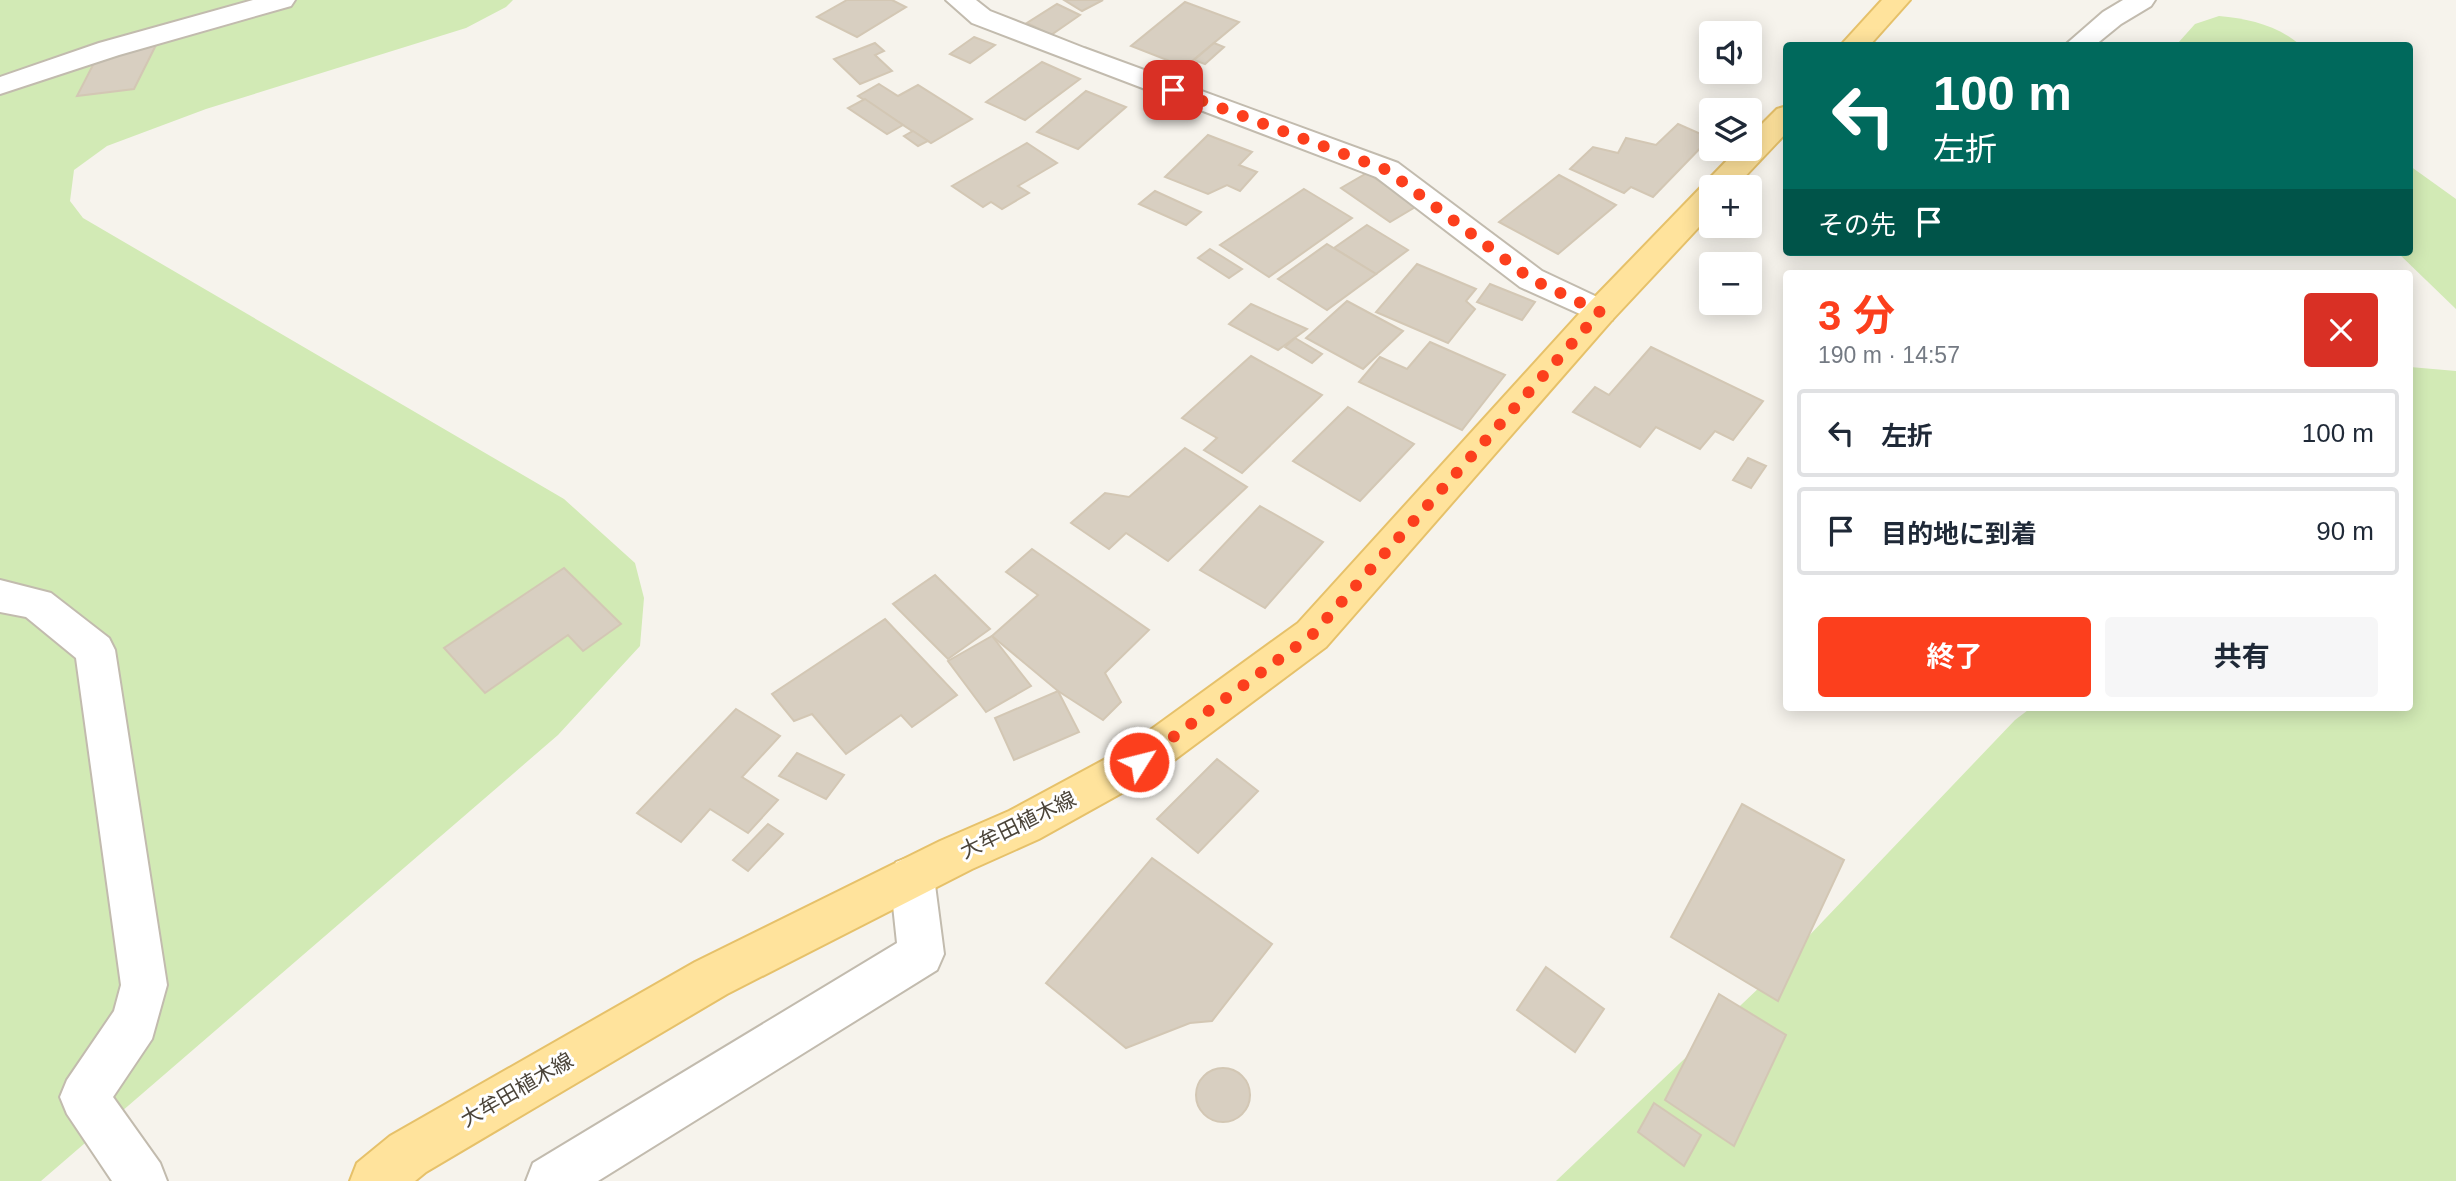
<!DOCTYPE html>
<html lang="ja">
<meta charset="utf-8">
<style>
body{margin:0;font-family:Arial,"Noto Sans JP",sans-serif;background:#f6f6f7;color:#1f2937;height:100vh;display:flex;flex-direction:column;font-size:26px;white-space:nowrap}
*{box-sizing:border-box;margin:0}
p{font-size:23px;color:#747a83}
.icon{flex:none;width:38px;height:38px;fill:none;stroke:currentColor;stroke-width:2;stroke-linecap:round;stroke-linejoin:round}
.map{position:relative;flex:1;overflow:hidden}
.panel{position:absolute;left:1783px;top:270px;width:630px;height:441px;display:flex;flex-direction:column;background:#fff;border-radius:7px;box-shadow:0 4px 18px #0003}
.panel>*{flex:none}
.top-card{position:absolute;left:1783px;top:42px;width:630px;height:214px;border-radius:7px;box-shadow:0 4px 18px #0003;background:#00695c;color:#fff;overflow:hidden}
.fabs{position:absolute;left:1699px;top:21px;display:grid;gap:14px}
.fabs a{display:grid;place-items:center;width:63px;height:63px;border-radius:7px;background:#fff;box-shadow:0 4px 18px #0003;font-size:35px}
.pin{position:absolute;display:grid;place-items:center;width:60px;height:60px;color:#fff;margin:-30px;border-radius:14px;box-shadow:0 4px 10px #0006}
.me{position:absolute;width:77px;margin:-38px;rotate:54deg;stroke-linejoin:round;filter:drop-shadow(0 0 5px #0008)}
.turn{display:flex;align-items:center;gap:24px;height:147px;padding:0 35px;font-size:32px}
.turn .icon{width:91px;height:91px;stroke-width:2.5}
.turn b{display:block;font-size:49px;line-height:60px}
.then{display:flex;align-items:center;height:66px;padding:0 35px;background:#0003;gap:14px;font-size:26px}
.round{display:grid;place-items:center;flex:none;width:74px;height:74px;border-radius:7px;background:#f6f6f7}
.head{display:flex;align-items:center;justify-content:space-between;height:119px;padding:0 35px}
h1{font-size:42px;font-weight:700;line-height:52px;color:#fc3f1d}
.cta{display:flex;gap:14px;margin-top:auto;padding:14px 35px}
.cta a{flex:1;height:80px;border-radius:7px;background:#fc3f1d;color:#fff;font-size:28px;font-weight:700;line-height:80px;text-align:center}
.cta a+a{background:#f6f6f7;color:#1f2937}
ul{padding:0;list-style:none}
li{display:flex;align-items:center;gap:21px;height:88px;margin:0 14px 10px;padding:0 21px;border:4px solid #e0e1e3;border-radius:7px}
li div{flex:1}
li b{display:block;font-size:26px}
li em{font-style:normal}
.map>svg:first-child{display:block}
.green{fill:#d2eab5}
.building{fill:#d8cfc1;stroke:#d3c7b4;stroke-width:2}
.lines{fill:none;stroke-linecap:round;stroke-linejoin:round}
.minor-casing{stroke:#c2bbae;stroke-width:4}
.major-casing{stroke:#e6c16a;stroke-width:4}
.minor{fill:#fff;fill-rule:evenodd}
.major{fill:#ffe39c;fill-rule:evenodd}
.route{stroke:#fc3f1d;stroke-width:12;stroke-dasharray:0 21.6}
.labels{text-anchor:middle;stroke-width:6;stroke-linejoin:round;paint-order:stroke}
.street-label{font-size:21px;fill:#4b4439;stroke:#fff}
</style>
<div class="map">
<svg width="2456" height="1181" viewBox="0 0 2456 1181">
<rect width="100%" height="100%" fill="#f6f3ec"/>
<g class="green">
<path d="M 0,0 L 513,0 L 506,7 L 466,28 L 206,109 L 107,146 L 74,170 L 70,201 L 83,218 L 564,499 L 635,563 L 644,598 L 640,646 L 558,735 L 41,1181 L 0,1181 Z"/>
<path d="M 2219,16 C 2249,19 2277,25 2300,45 L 2181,46 L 2178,43 L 2195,24 Z"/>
<path d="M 2410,166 L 2456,199 L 2456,309 L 2397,252 L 2410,252 Z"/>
<path d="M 2410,367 L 2456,371 L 2456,1181 L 1556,1181 L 1762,985 L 2015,720 L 2032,707 L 2410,707 Z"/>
</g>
<g class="building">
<path d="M 847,0 L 892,0 L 906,7 L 857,37 L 817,17 Z"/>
<path d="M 1064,0 L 1103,0 L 1082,11 Z"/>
<path d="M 1185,2 L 1239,22 L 1185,67 L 1131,46 Z"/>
<path d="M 1057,4 L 1080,15 L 1051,35 L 1027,23 Z"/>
<path d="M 974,37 L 995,45 L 970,63 L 950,54 Z"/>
<path d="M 157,43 L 134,89 L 77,96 L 95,61 Z"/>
<path d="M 875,43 L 884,51 L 875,55 L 892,71 L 860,84 L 834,59 Z"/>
<path d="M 1214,43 L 1224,47 L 1205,64 L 1194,60 Z"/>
<path d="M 1042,62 L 1080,79 L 1025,120 L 986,102 Z"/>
<path d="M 879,84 L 898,96 L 918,85 L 972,119 L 931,143 L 858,96 Z"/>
<path d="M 1086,91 L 1126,107 L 1078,149 L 1037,132 Z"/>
<path d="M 865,99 L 903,125 L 887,134 L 848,108 Z"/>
<path d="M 1678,124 L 1710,138 L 1653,197 L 1631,187 L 1624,193 L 1570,169 L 1593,147 L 1618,153 L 1626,138 L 1656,145 Z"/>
<path d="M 913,131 L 928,141 L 918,146 L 904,136 Z"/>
<path d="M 1208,135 L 1252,152 L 1239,165 L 1257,172 L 1240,191 L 1227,185 L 1208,194 L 1165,177 Z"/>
<path d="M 1027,143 L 1057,163 L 1018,186 L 1029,193 L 1002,209 L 991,202 L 983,207 L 952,186 Z"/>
<path d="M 1367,173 L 1417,206 L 1390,222 L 1341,188 Z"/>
<path d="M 1559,175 L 1616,205 L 1558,254 L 1499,222 Z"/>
<path d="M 1304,189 L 1352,218 L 1269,277 L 1220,245 Z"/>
<path d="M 1155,191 L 1201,212 L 1186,225 L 1139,204 Z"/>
<path d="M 1367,225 L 1408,250 L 1376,274 L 1334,248 Z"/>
<path d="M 1327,244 L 1376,274 L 1327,310 L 1278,279 Z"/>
<path d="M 1210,249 L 1242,269 L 1229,278 L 1198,258 Z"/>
<path d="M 1417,264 L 1476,289 L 1466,301 L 1475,309 L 1448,343 L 1376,312 Z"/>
<path d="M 1490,284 L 1535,302 L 1522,320 L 1477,302 Z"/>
<path d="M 1347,301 L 1403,331 L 1363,369 L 1306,338 Z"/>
<path d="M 1251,304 L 1307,329 L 1278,350 L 1229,324 Z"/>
<path d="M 1295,338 L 1322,354 L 1312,363 L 1285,347 Z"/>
<path d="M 1430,342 L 1505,375 L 1462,430 L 1359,382 L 1380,357 L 1407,369 Z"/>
<path d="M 1651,347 L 1763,401 L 1733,440 L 1715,431 L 1700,449 L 1656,427 L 1640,447 L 1573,412 L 1595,387 L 1609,395 Z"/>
<path d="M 1251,356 L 1322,395 L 1242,473 L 1204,450 L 1217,438 L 1182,418 Z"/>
<path d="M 1348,407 L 1414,444 L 1360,501 L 1293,461 Z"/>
<path d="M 1185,448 L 1247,487 L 1168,561 L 1126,533 L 1109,549 L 1071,523 L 1105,493 L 1129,497 Z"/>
<path d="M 1748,458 L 1766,466 L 1751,488 L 1733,480 Z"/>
<path d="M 1260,506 L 1323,542 L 1265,608 L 1200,570 Z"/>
<path d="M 1032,549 L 1149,630 L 1105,673 L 1121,702 L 1103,720 L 1058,691 L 992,636 L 1038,595 L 1006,572 Z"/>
<path d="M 564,568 L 621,624 L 583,651 L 568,635 L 485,693 L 444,648 Z"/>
<path d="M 935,575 L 990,629 L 948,659 L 893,604 Z"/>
<path d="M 885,619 L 957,695 L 912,727 L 901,715 L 846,754 L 812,714 L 794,721 L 772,694 Z"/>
<path d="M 992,636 L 1031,686 L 986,712 L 948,661 Z"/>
<path d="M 1058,691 L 1079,732 L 1014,760 L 995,718 Z"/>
<path d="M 736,709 L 780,736 L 742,777 L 778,800 L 748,833 L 710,809 L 681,842 L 637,813 Z"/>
<path d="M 797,753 L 844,775 L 826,799 L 779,776 Z"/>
<path d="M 1217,759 L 1258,791 L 1198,853 L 1157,819 Z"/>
<path d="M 1742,804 L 1844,860 L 1778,1001 L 1671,937 Z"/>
<path d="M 768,824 L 783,834 L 748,871 L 733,860 Z"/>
<path d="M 1152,858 L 1272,944 L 1212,1021 L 1190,1023 L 1126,1048 L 1046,983 Z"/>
<path d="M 1546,967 L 1604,1009 L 1575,1052 L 1517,1010 Z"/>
<path d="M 1719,994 L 1786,1035 L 1734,1146 L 1665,1100 Z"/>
<circle cx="1223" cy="1095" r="27"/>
<path d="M 1654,1103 L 1701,1135 L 1684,1166 L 1638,1132 Z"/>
</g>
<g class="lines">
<defs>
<g id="minor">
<path d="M 253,0 L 295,0 L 291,6 L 119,55 L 0,94 L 0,77 L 99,43 Z"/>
<path d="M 946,0 L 976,0 L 990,11 L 1084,48 L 1398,163 L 1542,271 L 1612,304 L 1616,312 L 1612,320 L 1600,323 L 1520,287 L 1376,177 L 972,23 Z"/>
<path d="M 2123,0 L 2155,0 L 2151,6 L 2121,24 L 2094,46 L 2064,46 L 2103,12 Z"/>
<path d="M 0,580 L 51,593 L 109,638 L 115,650 L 167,985 L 152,1039 L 113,1097 L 160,1163 L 167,1181 L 112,1181 L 67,1114 L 60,1097 L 67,1080 L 114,1011 L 121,985 L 76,658 L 26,617 L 0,612 Z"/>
<path d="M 912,856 L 928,862 L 934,877 L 944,954 L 937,970 L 598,1181 L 526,1181 L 533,1163 L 897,943 L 890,877 L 896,862 Z"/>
</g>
<g id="major">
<path d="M 1882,0 L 1910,0 L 1869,46 L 1840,46 Z"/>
<path d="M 1787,106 L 1787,132 L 1735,187 L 1712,187 L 1712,213 L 1612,320 L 1326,647 L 1154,775 L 1039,839 L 972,869 L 727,994 L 426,1172 L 415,1181 L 350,1181 L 357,1163 L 390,1136 L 695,962 L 940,841 L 1009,811 L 1124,749 L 1298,623 L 1588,304 L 1738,149 L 1750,149 L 1750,136 L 1777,109 Z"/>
</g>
</defs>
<use href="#minor" class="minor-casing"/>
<use href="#major" class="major-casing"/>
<use href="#minor" class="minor"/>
<use href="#major" class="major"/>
</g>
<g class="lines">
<path class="route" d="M 1139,762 L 1312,635 L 1600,312 L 1531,279 L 1387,170 L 1173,90"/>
</g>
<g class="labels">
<g class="street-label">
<text transform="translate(1018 825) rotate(-26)" y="7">大牟田植木線</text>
<text transform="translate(517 1090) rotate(-30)" y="7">大牟田植木線</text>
</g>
</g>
</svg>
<div class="fabs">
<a><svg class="icon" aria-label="sound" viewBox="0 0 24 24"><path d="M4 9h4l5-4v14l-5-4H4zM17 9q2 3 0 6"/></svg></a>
<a><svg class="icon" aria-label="layers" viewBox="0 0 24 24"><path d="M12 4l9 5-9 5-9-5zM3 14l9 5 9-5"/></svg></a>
<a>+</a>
<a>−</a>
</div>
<div class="pin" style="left:1173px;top:90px;background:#d93025"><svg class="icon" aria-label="arrive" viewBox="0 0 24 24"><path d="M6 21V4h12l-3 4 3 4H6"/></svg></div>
<svg class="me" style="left:1139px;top:762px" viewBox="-20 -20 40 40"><circle r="17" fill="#fc3f1d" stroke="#fff" stroke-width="3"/><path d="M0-11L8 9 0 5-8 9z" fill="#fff"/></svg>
<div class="top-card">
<div class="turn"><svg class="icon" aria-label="left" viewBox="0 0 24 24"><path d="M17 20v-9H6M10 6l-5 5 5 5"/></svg><div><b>100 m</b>左折</div></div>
<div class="then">その先<svg class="icon" aria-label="arrive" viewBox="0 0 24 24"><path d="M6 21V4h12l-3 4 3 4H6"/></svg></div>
</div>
<section class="panel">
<div class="head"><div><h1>3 分</h1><p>190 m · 14:57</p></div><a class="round" style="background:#d93025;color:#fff"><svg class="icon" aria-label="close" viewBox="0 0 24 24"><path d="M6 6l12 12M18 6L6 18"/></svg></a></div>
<ul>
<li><svg class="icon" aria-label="left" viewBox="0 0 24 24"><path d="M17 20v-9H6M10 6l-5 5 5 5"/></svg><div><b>左折</b></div><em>100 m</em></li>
<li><svg class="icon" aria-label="arrive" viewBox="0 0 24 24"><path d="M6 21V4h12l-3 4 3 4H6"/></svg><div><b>目的地に到着</b></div><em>90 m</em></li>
</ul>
<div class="cta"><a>終了</a><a>共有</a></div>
</section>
</div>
